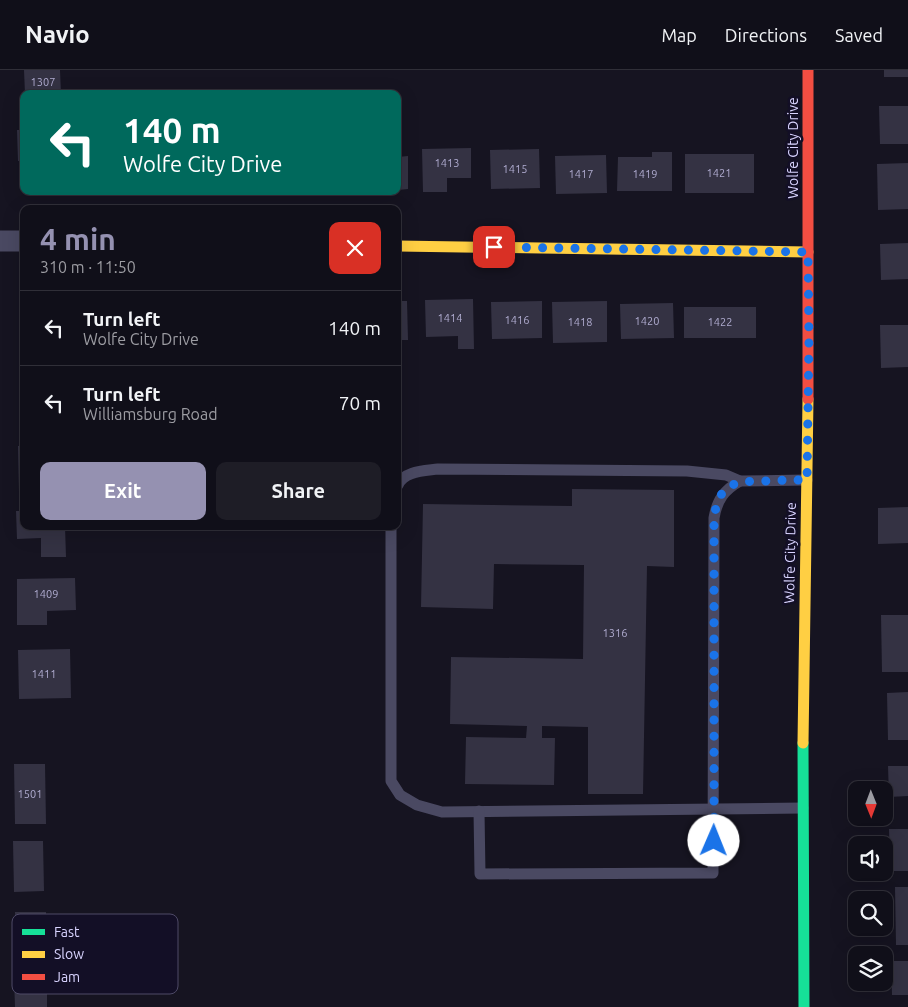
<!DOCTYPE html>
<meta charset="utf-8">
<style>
body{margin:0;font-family:Ubuntu,sans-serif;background:#1e1d26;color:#f1f3f6;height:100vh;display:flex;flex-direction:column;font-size:19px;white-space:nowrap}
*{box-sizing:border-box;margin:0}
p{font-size:16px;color:#9c9ca2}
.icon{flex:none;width:28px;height:28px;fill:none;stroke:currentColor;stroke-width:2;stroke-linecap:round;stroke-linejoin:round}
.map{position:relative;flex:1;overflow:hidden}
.drawer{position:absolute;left:20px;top:135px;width:381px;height:325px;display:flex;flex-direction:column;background:#100f19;border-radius:10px;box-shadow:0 5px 20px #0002,0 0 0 1px #302f38}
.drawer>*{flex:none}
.banner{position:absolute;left:20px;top:20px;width:381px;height:105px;border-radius:10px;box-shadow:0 5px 20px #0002,0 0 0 1px #302f38;background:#00695c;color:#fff;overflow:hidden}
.needle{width:32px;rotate:179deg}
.tools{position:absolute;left:848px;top:711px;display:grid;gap:10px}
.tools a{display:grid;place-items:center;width:45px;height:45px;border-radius:10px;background:#100f19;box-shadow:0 5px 20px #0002,0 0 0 1px #302f38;font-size:25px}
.pin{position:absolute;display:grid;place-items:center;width:42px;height:42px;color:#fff;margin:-21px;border-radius:10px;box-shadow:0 2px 8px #0006}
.me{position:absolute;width:55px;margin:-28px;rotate:1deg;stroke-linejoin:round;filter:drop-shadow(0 0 4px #0008)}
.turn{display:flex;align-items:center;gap:18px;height:105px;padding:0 20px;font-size:22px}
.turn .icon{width:65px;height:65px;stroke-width:2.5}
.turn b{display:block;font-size:35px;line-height:42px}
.round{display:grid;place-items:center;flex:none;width:52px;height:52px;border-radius:10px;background:#1e1d26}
.head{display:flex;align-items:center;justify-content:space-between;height:85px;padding:0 20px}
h1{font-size:30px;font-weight:700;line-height:38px;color:#9591b1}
.action{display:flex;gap:10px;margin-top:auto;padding:10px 20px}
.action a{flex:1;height:58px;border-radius:10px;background:#9591b1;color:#fff;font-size:20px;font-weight:700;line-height:58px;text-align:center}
.action a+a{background:#1e1d26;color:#f1f3f6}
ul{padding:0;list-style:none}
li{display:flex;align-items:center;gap:15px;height:75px;padding:0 20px;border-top:1px solid #302f38}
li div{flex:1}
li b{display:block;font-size:19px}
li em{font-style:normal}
header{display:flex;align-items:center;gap:30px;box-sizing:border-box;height:70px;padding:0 25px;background:#100f19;border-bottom:1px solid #302f38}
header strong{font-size:24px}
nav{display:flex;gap:28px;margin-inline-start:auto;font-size:18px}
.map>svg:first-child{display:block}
.building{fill:#343243}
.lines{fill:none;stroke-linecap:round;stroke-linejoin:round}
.lane{stroke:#4a4962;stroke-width:11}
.street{stroke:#4a4962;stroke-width:21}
.fast{stroke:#16e098;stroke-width:11}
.slow{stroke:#ffcf43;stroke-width:11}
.jam{stroke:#f24e42;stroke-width:11}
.route{stroke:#1a73e8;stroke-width:9;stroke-dasharray:0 16.2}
.labels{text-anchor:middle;stroke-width:5;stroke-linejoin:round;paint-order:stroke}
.number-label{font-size:11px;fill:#b0acd0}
.street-label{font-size:14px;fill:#d9d4ff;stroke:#130f26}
.key{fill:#130f26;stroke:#4e4a67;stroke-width:1}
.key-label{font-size:14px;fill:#d9d4ff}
</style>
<header>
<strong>Navio</strong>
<nav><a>Map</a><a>Directions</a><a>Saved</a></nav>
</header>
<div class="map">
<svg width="908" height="937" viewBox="0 0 908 937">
<rect width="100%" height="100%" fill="#161421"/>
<g class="building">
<path d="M 24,0 L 60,0 L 61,24 L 25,24 Z"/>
<rect x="884" y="0" width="24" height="7"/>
<path d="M 879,36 L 908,36 L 908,74 L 880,74 Z"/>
<path d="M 17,60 L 24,60 L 24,91 L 18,91 Z"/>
<path d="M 471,78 L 471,108 L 447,108 L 447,122 L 423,122 L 422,79 Z"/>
<path d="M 539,79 L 540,118 L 491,119 L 490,80 Z"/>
<path d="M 652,82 L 672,82 L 672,121 L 617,121 L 618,87 L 652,87 Z"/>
<rect x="685" y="84" width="69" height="39"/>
<path d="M 606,85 L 607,123 L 556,124 L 555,86 Z"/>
<path d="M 408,86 L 408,119 L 398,120 L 398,87 Z"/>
<path d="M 908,93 L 908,139 L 878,140 L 877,94 Z"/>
<path d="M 908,173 L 908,209 L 881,210 L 880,174 Z"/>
<path d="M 19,229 L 24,229 L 24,286 L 20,286 Z"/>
<path d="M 473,229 L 474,279 L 458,279 L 458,266 L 426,267 L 425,230 Z"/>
<path d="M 398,231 L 407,231 L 408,270 L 398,270 Z"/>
<path d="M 542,231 L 542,268 L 492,269 L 491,232 Z"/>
<path d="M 607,231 L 607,272 L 553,273 L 552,232 Z"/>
<path d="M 673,233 L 674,268 L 621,269 L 620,234 Z"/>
<rect x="684" y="237" width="72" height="31"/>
<path d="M 880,255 L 908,255 L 908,297 L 881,298 Z"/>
<path d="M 18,376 L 24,376 L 24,423 L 19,423 Z"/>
<path d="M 572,419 L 674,420 L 674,497 L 647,496 L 643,724 L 588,724 L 588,657 L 542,656 L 542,668 L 555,668 L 554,715 L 465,714 L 466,667 L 526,668 L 527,656 L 450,654 L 451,587 L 583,589 L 584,495 L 494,494 L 493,539 L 421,537 L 423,434 L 572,436 Z"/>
<path d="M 908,437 L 908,473 L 878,474 L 878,438 Z"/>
<path d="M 16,441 L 24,441 L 24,456 L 65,456 L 66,487 L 41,487 L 41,468 L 17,469 Z"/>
<path d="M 75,508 L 76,540 L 47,541 L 47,555 L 17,555 L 17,509 Z"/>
<path d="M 881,545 L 908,545 L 908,602 L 882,602 Z"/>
<path d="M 70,579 L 71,628 L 19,629 L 18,580 Z"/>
<path d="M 908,622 L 908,670 L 888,670 L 887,623 Z"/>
<path d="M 14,694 L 45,694 L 46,754 L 15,754 Z"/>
<path d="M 888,696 L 908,696 L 908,726 L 889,727 Z"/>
<path d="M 889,759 L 908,759 L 908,801 L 890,801 Z"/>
<path d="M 13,771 L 43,771 L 44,821 L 14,822 Z"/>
<path d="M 895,817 L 908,817 L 908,875 L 896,875 Z"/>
<path d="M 15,842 L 46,842 L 46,879 L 16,880 Z"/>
<path d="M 891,891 L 908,891 L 908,925 L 892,925 Z"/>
<path d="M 47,907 L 47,937 L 15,937 L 14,908 Z"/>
</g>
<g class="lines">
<g class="lane">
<path d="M 398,415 C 404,401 424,401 438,399 L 687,401 L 726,405 L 740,411 L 807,410"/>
<path d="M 391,456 L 391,711 L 400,725 L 417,735 L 442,742 L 803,738"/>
<path d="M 479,741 L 480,804 L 713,803 L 714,448 C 717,430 724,420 740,411"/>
</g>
<path class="street" d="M 0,171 L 24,171"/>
<path class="fast" d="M 803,673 L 804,937"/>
<g class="slow">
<path d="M 398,176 L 808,182"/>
<path d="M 803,673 L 808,329"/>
</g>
<path class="jam" d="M 808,329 L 808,0"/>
</g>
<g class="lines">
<path class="route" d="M 494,177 L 808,182 L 809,268 L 807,410 C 793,410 780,410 767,411 C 735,411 719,412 714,448 L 714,771"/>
</g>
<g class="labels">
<g class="number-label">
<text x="43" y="16">1307</text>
<text x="447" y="97">1413</text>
<text x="515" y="103">1415</text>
<text x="719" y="107">1421</text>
<text x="581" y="108">1417</text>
<text x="645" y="108">1419</text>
<text x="450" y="252">1414</text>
<text x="517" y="254">1416</text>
<text x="647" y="255">1420</text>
<text x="580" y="256">1418</text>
<text x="720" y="256">1422</text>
<text x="46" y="528">1409</text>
<text x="615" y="567">1316</text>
<text x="44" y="608">1411</text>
<text x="30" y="728">1501</text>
</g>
<g class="street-label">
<text transform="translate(793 78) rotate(-90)" y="5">Wolfe City Drive</text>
<text transform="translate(790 483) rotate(-89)" y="5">Wolfe City Drive</text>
</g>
</g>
<rect x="12" y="844" width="166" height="80" rx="8" class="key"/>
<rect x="22" y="859" width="23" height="6" fill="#16e098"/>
<rect x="22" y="881" width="23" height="7" fill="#ffcf43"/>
<rect x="22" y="904" width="23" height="6" fill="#f24e42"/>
<g class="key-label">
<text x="54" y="867">Fast</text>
<text x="54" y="889">Slow</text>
<text x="54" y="912">Jam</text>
</g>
</svg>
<div class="tools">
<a><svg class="needle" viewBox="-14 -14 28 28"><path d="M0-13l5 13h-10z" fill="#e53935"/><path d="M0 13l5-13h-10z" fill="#9c9ca2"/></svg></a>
<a><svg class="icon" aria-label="sound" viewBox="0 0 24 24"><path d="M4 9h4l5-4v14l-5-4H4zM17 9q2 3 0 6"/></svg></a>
<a><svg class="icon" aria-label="search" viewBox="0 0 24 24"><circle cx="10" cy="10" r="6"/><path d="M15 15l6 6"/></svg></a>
<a><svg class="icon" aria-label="layers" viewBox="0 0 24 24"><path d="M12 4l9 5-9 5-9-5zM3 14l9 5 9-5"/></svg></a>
</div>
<div class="pin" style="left:494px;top:177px;background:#d93025"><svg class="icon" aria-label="arrive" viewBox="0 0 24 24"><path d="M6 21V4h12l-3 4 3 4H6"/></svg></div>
<svg class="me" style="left:714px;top:771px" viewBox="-20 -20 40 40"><circle r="19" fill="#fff"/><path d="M0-13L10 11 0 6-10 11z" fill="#1a73e8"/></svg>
<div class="banner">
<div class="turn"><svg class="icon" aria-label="left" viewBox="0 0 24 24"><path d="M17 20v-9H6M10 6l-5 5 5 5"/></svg><div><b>140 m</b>Wolfe City Drive</div></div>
</div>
<section class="drawer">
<div class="head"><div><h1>4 min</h1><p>310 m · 11:50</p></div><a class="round" style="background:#d93025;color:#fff"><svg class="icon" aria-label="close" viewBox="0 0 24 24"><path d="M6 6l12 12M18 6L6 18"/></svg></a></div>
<ul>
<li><svg class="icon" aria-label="left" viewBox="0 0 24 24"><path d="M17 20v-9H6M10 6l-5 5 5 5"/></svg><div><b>Turn left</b><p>Wolfe City Drive</p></div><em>140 m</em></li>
<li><svg class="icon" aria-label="left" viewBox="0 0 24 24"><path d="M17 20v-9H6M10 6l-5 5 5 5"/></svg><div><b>Turn left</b><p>Williamsburg Road</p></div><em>70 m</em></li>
</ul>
<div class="action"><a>Exit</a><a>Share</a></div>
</section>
</div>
